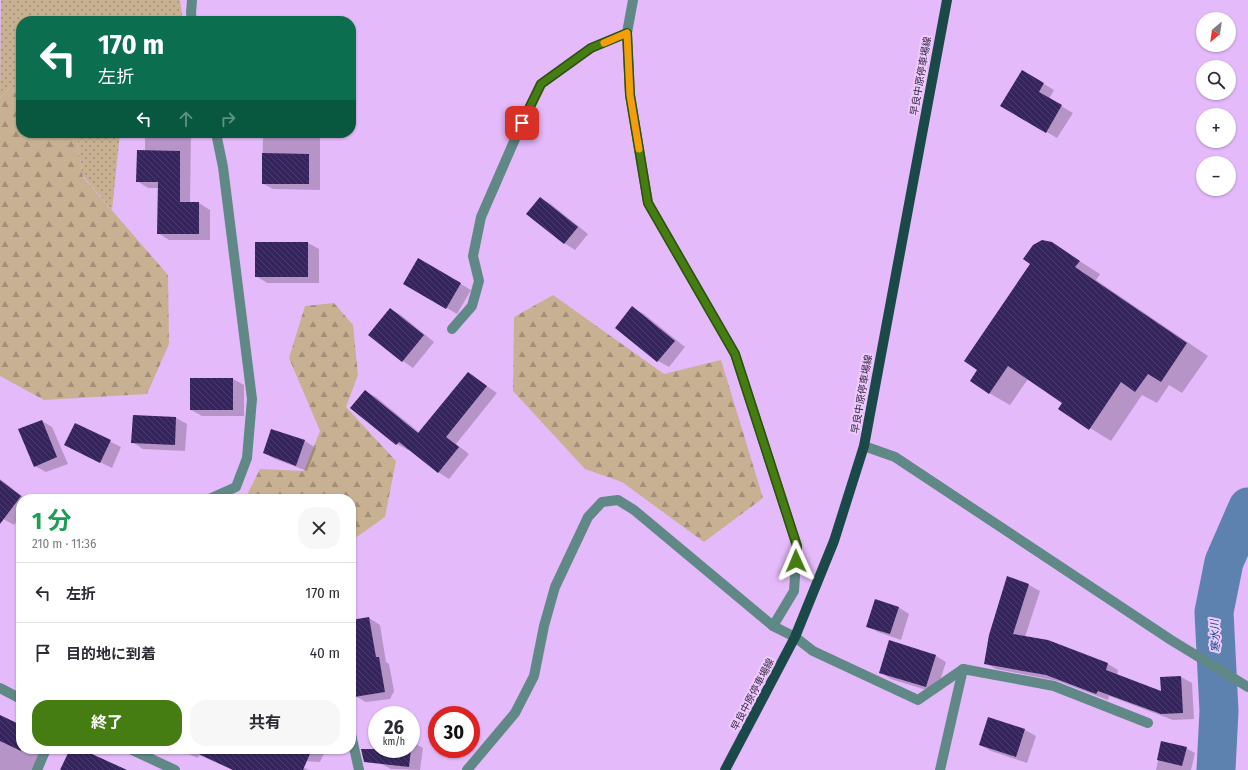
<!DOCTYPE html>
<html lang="ja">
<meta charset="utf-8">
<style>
body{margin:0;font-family:"Fira Sans Condensed","Noto Sans JP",sans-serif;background:#f7f7f7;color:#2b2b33;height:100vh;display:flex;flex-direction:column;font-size:15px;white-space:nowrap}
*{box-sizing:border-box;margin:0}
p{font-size:13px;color:#7c7c81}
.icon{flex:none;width:22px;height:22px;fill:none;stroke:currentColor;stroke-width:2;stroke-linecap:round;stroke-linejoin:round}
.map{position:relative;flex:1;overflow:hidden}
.details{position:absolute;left:16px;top:494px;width:340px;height:260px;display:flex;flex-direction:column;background:#fff;border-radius:16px;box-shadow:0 1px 3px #0004}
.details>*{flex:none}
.hud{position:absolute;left:16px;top:16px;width:340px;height:122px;border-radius:16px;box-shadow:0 1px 3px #0004;background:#0b6e4f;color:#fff;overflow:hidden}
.needle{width:26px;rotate:209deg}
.buttons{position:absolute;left:1196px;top:12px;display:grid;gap:8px}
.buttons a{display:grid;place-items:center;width:40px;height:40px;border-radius:50%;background:#fff;box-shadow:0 1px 3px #0004;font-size:20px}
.speed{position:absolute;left:368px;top:706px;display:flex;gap:8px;font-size:20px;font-weight:700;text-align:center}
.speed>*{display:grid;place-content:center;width:52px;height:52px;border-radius:50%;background:#fff;box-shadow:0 1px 3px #0004;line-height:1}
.speed small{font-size:10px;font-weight:400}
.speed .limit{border:6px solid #d22;background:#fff;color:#111}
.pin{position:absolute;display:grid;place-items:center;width:34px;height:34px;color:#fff;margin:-17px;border-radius:8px;box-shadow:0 2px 6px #0006}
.me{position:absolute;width:44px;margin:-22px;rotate:359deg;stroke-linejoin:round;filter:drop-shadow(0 0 3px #0008)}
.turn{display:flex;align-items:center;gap:14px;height:84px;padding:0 16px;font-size:18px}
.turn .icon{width:52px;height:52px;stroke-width:2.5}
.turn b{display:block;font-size:28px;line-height:34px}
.lanes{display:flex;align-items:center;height:38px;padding:0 16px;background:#0003;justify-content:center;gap:20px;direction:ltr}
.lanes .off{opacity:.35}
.round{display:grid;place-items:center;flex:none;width:42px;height:42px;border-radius:16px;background:#f7f7f7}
.overview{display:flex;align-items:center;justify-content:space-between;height:68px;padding:0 16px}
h1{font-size:24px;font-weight:700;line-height:30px;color:#1e9e55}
.action{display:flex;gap:8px;margin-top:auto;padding:8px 16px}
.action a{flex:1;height:46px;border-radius:16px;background:#467d13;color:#fff;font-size:16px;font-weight:700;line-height:46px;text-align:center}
.action a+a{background:#f7f7f7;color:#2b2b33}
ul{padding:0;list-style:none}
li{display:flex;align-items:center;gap:12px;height:60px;padding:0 16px;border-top:1px solid #e1e1e2}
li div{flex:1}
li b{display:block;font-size:15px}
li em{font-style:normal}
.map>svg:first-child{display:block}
.grass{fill:url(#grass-dots)}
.forest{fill:url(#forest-firs)}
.shadow{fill:#0003}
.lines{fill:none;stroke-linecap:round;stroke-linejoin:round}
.river{stroke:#5d82af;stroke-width:39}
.building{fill:url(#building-back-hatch)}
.minor{stroke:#608887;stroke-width:10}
.major{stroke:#1b4949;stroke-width:10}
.route-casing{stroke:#2e510c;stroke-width:10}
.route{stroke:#467d13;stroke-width:7}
.slow{stroke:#f59e0b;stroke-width:7}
.labels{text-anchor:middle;stroke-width:4;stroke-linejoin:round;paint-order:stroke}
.street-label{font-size:10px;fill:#3a2942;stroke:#eecbff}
.water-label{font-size:11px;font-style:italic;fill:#184b85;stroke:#eecbff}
</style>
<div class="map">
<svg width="1248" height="770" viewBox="0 0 1248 770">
<defs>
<pattern id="grass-dots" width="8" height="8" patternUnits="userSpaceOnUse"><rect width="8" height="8" fill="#c8b092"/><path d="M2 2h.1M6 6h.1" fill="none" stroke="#a38f79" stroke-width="1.8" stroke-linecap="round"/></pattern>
<pattern id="forest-firs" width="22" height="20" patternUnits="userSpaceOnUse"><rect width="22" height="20" fill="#c8b092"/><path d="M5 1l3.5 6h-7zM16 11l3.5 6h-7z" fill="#a38f79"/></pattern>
<pattern id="building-back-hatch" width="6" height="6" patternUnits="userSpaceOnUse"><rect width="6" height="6" fill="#35245d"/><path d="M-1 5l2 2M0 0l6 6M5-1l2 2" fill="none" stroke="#4a3b6d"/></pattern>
</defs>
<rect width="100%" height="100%" fill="#e5bafa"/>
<g class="grass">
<path d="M 1,0 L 180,0 L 183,21 L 21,21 L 21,95 L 9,89 L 0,98 Z"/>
<path d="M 76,133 L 120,133 L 112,210 L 83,176 Z"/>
</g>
<g class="forest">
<path d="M 9,89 L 21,95 L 21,133 L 76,133 L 83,177 L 168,275 L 169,344 L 147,394 L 44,400 L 0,376 L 0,98 Z"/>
<path d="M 553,295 L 664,374 L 721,360 L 763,498 L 704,542 L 622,482 L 585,469 L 513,391 L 514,317 Z"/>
<path d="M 334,303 L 353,325 L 358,375 L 346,407 L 396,461 L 385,517 L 351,541 L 351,499 L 245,499 L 260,469 L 304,471 L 320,431 L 289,358 L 305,306 Z"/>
</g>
<g class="shadow">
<path d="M 1022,71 L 1054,90 L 1049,99 L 1073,113 L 1057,138 L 1002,106 Z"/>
<path d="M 145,133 L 191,133 L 190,203 L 199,203 L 210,210 L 210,240 L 169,240 L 158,233 L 159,188 L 148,188 L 137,181 L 145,151 Z"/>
<path d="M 248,133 L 320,133 L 320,190 L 273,189 L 262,183 L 263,138 L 257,138 Z"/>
<path d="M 540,198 L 551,204 L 588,234 L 575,250 L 564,243 Z"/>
<path d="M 256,243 L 308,243 L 319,249 L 319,283 L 267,283 L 256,276 Z"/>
<path d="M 1051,243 L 1100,274 L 1096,280 L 1208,356 L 1182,393 L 1169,385 L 1157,403 L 1142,395 L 1111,441 L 1059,409 L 1063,402 L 1028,379 L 1010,405 L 989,393 Z"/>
<path d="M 419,259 L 471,290 L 457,314 L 404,283 Z"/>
<path d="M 633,308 L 644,314 L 685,347 L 669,367 L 658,361 L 617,327 Z"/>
<path d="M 390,309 L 401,315 L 434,342 L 413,368 L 403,361 L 369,335 Z"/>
<path d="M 468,373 L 497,393 L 456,444 L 469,454 L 449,479 L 438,472 L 409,449 L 408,450 L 397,444 L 365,391 L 376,397 L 420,433 Z"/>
<path d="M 191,379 L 233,379 L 244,385 L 244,416 L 202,416 L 191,410 Z"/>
<path d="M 176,418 L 187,424 L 185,451 L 143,449 L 132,442 Z"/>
<path d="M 42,421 L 52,427 L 68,464 L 46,472 L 35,466 Z"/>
<path d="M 75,424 L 121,447 L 112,468 L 65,445 Z"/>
<path d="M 272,430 L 305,441 L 316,448 L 307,471 L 275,459 L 264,453 Z"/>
<path d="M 0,479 L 26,499 L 21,499 L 21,516 L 14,525 L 0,517 Z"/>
<path d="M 1008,578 L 1029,585 L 1040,591 L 1025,637 L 1108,664 L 1118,670 L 1117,675 L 1162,693 L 1181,677 L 1192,683 L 1194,719 L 1173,720 L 1109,696 L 1108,700 L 1058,681 L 996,669 L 985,663 Z"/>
<path d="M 898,607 L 909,614 L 901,640 L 878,632 L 867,626 Z"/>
<path d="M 369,618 L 380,625 L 386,662 L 389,664 L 394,691 L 390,699 L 366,702 L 355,696 L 351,669 L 351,621 Z"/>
<path d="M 936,656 L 946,662 L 936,693 L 891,679 L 880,672 Z"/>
<path d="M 0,716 L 21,726 L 21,749 L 45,749 L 36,770 L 0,770 Z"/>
<path d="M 989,719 L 1025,730 L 1036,736 L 1027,763 L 991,751 L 980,745 Z"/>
<path d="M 411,741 L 423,748 L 420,770 L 391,769 L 380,763 L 386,749 L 411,749 Z"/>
<path d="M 1162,742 L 1186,748 L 1195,753 L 1191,770 L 1156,770 Z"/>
<path d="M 176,749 L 326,749 L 320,762 L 287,760 L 309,770 L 233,770 L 199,755 L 198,758 Z"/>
</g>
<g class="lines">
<path class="river" d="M 1216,770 L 1219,711 L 1214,612 L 1224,562 L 1248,507"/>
</g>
<g class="building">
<path d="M 1022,70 L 1044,83 L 1039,92 L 1062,105 L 1046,133 L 1000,106 Z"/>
<path d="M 137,150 L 180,151 L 180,202 L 199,202 L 199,234 L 157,234 L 158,182 L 136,182 Z"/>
<path d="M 262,153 L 309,154 L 309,184 L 262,184 Z"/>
<path d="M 540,197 L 578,227 L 564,244 L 526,214 Z"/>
<path d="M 1042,240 L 1052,242 L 1080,261 L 1075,267 L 1187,343 L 1161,382 L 1148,374 L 1135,392 L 1121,382 L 1089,430 L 1058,409 L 1062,403 L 1008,366 L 989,394 L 970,381 L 977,370 L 964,361 L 1030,264 L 1023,259 L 1033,245 Z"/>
<rect x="255" y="242" width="53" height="35"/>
<path d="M 418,258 L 461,283 L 446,309 L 403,284 Z"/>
<path d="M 632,306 L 675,341 L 657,362 L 615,328 Z"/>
<path d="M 390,308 L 424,335 L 402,362 L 368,335 Z"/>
<path d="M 468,372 L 487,386 L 446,437 L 459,447 L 438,473 L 399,442 L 396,445 L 350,408 L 365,390 L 418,433 Z"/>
<rect x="190" y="378" width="43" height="32"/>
<path d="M 133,415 L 176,417 L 175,445 L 131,443 Z"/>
<path d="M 42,420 L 57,457 L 34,467 L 18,429 Z"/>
<path d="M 75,423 L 111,440 L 100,463 L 64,445 Z"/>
<path d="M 271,429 L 305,440 L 296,466 L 263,453 Z"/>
<path d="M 0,480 L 21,496 L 0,524 Z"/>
<path d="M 1007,576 L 1029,584 L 1013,634 L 1048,640 L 1108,663 L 1106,670 L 1161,691 L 1160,677 L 1181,676 L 1183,713 L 1161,714 L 1098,691 L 1096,694 L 1046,675 L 984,664 L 989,635 Z"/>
<path d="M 875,599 L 899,607 L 890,634 L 866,627 Z"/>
<path d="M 369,617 L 376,657 L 379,657 L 385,692 L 354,697 L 351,676 L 351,620 Z"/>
<path d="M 889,640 L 936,655 L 926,687 L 879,673 Z"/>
<path d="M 0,715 L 21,725 L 21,751 L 0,741 Z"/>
<path d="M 988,717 L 1025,729 L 1016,757 L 979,745 Z"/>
<path d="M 1161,741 L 1187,747 L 1182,766 L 1157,760 Z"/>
<path d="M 70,749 L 81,749 L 127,770 L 60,770 Z"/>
<path d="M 188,749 L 312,749 L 303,770 L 233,770 Z"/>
<path d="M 361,749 L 411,749 L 409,767 L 364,762 Z"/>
</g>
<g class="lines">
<g class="minor">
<path d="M 192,0 L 191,13 L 192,21"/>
<path d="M 627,33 L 630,95 L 648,203 L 735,354 L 797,546 L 794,591 L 773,626"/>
<path d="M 452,329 L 472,306 L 479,281 L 473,256 L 481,217 L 522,123 L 541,84 L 591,48 L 627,33 L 633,0"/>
<path d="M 864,446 L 895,457 L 1171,640 L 1248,687"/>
<path d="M 209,499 L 236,487 L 247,458 L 252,399 L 223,167 L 216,133"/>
<path d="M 0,688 L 21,699"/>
<path d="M 351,734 L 359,770"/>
<path d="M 130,749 L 175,770"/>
<path d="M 37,770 L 46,749"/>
<path d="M 467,770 L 515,713 L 534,676 L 544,626 L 555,587 L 588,517 L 602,502 L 618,500 L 634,510 L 773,626 L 795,637 L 813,651 L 918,700 L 963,669 L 1054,686 L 1148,723"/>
<path d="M 940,770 L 963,669"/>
</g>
<path class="major" d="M 725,770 L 795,637 L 834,541 L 864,446 L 947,0"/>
</g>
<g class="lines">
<defs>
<path id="route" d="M 522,123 L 541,84 L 591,48 L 627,33 L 630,95 L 648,203 L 735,354 L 797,546 L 796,561"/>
</defs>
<use href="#route" class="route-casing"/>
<use href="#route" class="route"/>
<path class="slow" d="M 604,43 L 627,33 L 630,95 L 639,149"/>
</g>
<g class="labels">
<g class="street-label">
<text transform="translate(920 76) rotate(-80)" y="4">早良中原停車場線</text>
<text transform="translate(861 394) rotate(-80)" y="4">早良中原停車場線</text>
<text transform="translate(752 694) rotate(-62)" y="4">早良中原停車場線</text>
</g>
<g class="water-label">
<text transform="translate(1215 636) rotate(-93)" y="4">寒水川</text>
</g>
</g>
</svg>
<div class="buttons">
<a><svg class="needle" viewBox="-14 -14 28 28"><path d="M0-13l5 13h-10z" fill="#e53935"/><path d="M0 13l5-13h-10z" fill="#7c7c81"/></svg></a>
<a><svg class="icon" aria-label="search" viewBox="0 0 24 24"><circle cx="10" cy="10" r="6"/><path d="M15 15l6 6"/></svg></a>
<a>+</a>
<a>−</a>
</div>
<div class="speed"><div>26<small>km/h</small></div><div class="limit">30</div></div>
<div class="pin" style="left:522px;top:123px;background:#d93025"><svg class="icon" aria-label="arrive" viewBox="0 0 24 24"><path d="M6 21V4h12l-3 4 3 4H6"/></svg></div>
<svg class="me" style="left:796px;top:561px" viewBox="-20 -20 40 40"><path d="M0-17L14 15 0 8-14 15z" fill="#467d13" stroke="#fff" stroke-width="4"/></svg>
<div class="hud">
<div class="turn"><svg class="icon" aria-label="left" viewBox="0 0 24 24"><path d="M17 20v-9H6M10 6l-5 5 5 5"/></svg><div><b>170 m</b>左折</div></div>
<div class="lanes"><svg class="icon" aria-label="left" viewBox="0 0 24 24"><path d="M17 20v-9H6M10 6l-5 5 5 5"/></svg><svg class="icon off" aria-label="ahead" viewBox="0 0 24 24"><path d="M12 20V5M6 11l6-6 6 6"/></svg><svg class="icon off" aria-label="right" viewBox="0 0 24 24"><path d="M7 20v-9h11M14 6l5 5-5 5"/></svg></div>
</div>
<section class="details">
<div class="overview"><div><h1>1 分</h1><p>210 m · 11:36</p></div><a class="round"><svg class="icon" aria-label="close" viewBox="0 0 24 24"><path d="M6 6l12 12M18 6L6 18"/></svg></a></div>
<ul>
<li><svg class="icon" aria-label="left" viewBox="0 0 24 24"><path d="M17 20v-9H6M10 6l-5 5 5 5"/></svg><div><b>左折</b></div><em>170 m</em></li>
<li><svg class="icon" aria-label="arrive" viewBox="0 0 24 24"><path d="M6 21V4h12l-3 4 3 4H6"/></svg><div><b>目的地に到着</b></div><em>40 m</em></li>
</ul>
<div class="action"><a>終了</a><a>共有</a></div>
</section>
</div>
